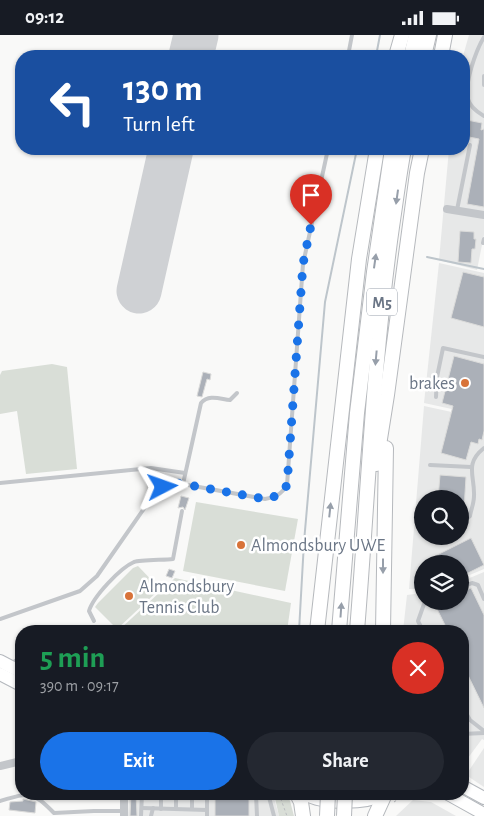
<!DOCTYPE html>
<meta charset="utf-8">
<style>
body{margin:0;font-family:"Alegreya Sans",sans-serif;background:#242831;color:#f1f3f6;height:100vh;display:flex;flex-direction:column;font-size:19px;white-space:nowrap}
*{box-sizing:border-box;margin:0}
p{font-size:16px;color:#9ea1a6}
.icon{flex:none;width:28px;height:28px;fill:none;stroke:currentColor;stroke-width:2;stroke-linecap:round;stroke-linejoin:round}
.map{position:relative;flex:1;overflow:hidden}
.drawer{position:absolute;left:15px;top:590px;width:454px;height:175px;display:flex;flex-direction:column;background:#171b24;border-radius:20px;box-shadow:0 1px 4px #0004}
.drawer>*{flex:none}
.banner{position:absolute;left:15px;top:15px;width:455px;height:105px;border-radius:20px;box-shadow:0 1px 4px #0004;background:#1a4fa0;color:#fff;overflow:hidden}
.buttons{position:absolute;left:414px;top:455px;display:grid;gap:10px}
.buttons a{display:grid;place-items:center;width:55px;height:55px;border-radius:50%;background:#171b24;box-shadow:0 1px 4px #0004;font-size:25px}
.pin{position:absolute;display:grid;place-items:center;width:42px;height:42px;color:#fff;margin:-51px -21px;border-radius:50% 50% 50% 0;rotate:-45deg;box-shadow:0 0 5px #0007}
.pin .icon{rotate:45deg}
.me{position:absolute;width:55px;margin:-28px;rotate:86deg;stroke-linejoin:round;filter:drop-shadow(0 0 4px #0008)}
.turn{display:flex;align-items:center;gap:18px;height:105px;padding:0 25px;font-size:22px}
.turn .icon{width:65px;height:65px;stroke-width:2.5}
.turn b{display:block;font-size:35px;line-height:42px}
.round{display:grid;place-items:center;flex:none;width:52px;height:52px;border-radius:26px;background:#242831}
.summary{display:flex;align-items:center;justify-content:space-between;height:85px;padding:0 25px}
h1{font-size:30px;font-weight:600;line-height:38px;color:#1e9e55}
.cta{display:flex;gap:10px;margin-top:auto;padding:10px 25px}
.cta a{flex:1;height:58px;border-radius:30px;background:#1a73e8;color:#fff;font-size:20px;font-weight:600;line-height:58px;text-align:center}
.cta a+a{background:#242831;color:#f1f3f6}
.status{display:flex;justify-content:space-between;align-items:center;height:35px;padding:0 25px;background:#171b24;direction:ltr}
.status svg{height:14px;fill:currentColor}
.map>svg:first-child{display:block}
.built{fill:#e7e8e8;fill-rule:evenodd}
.green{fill:#d9ded7}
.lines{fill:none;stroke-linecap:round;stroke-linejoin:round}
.stream{stroke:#bdc5cb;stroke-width:2}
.runway{stroke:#cfd1d4;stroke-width:45}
.building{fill:#abb0b8;stroke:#dbdbda}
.primary-casing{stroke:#b4b8bd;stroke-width:14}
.motorway-casing{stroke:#b6b9bd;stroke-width:16}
.path{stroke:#bbbdc0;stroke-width:1;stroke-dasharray:2.5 2.5;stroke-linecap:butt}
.service{stroke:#c3c6ca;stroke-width:4}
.minor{stroke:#c3c6ca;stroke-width:8}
.primary{stroke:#fff;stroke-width:12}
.motorway{stroke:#fff;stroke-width:14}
.motorway-bridge-casing{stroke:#b6b9bd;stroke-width:16;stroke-linecap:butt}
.motorway-bridge{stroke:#fff;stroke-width:14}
.oneway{fill:#979faa}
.route{stroke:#1a73e8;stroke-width:9;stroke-dasharray:0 16.2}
.poi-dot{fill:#d87339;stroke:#fff;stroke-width:2}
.labels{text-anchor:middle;stroke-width:5;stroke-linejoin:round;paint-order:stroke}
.shield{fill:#fff;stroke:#979faa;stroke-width:1}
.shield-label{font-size:16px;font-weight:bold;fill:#6b7686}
.poi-label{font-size:18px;fill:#6b7686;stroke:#fff;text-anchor:start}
</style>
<div class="status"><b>09:12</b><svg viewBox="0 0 49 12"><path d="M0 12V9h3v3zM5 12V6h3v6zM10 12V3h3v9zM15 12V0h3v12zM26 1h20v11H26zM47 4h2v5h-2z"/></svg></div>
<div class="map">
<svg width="484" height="781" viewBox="0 0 484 781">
<rect width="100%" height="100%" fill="#f9f9f8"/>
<g class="built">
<path d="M 469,0 L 484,0 L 484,200 L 477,235 L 439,225 L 449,114 L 464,114 L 463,21 Z"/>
<path d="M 439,228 L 484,238 L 484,381 L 424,368 Z"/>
<path d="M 424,371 L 484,384 L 484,534 L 460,544 L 460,529 L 422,529 L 422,554 L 409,554 ZM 422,464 L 460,464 L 460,501 L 422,501 Z"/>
<path d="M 484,537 L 484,705 L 482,704 L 465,727 L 462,726 L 462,596 L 403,596 L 407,560 L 422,558 L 422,566 L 460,566 L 460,547 Z"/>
<path d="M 484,713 L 484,752 L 466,740 Z"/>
<path d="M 129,759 L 273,759 L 279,781 L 128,781 Z"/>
<path d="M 413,765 L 431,767 L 456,781 L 396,781 Z"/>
</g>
<g class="green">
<path d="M 52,329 L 67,332 L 77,434 L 26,439 L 17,376 L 0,379 L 0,340 L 2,336 Z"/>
<path d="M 196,467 L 298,484 L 285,556 L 183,536 Z"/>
<path d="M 138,531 L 160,554 L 117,594 L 95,572 L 98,568 L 133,533 Z"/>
<path d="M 175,543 L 291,568 L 287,596 L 118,596 Z"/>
<path d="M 274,759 L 286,759 L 290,766 L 294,781 L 279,781 Z"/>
</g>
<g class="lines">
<g class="stream">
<path d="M 376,21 L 380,0"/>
<path d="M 427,222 L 484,234"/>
<path d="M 299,596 L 304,507 L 325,267 L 357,114"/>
</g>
<g class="runway">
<path d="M 191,21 L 196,0"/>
<path d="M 139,256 L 171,114"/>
</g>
</g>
<g class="building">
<path d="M 467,85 L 482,88 L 481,95 L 484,94 L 484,172 L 467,169 L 479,104 L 464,101 Z"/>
<path d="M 460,196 L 474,197 L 474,204 L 476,204 L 475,214 L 472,214 L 471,228 L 458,227 Z"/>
<path d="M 463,237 L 484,242 L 484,292 L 451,283 Z"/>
<path d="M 454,321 L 484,329 L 484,396 L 482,405 L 479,404 L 478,409 L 471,407 L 466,425 L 441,418 L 453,371 L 442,368 Z"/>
<path d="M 203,337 L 211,339 L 210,345 L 207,344 L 202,362 L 197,361 Z"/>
<path d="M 440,440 L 466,442 L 464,475 L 460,475 L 460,464 L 438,464 Z"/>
<path d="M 181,461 L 189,463 L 185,475 L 183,472 L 178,473 Z"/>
<path d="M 471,503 L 484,530 L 460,542 L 460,529 L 429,529 L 427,525 Z"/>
<path d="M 169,534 L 175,536 L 172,543 L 166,541 Z"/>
<path d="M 471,553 L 484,580 L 484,673 L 462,628 L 462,596 L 448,596 L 435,570 L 442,566 L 460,566 L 460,557 Z"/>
<path d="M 136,759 L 137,781 L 130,781 L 131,760 Z"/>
<path d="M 215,761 L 249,762 L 249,781 L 215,781 Z"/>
<path d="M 23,764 L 36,767 L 35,778 L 9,775 L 10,767 L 23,766 Z"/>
</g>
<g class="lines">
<defs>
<g id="primary">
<path d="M 0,626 L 21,637"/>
<path d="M 0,639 L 21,650"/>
<path d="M 462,751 L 484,763"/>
<path d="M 305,759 C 324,770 366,769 385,759"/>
<path d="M 448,759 L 484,779"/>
</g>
<g id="motorway">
<path d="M 396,21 L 402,0"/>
<path d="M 411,21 L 416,0"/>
<path d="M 424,21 L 429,0"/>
<path d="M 441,21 L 445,0"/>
<path d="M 376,429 L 387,360 L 417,138 L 422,114"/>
<path d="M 317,596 L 359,224 L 377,114"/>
<path d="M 339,596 L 357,378 L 374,237 L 392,114"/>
<path d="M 357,596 C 368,461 373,326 392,192 C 396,166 399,140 404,114"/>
<path d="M 383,596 L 386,413"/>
<path d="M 297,759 L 301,767 L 303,781"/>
<path d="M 375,781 L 385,759"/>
</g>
</defs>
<use href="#primary" class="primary-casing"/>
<use href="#motorway" class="motorway-casing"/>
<g class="path">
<path d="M 279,759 L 287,781"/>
<path d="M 431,759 L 440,760"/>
<path d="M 394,767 L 403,761 L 411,759"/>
</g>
<g class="service">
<path d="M 484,2 C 476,15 464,49 468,64 C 470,72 477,77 484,81"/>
<path d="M 348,21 L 352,0"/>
<path d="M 484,41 L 484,50"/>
<path d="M 457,175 L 470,110"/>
<path d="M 483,208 L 484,204"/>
<path d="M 436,362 L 437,342 L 443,313 L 484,322"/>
<path d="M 430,430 L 471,432"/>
<path d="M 0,448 L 151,433 L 185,438"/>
<path d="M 183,449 L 201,368 C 209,359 220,364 230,365 L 237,358"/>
<path d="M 460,488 L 470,481 C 471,475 474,468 474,461 C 475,441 464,429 484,413"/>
<path d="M 460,553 L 472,548 L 478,550 L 484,564"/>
<path d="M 0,584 L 80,556 L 97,541 L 150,465 L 163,452 L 175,449 L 188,450 L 265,464 C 275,462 281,460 287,450 L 303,229 L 328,114"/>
<path d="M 94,586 L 89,576 C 93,562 120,533 134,527 C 140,525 164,525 173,524 L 182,476"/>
<path d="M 423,596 L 418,586 L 424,569 L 430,566"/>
<path d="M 11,629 L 21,622"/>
<path d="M 462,671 L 470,685 L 484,696"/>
<path d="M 462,699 L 484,698"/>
<path d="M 161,759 L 161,774"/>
<path d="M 176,759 L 176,774"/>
<path d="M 192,759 L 192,774"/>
<path d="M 207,759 L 207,781"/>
<path d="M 256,759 L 257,781"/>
<path d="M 265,759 L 269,762 L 274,781"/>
<path d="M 0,766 C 30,757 32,756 54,778 L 94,776 L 124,776"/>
<path d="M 142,773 L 207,775"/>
<path d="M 141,781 L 142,759"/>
<path d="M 151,781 L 153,773"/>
</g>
<g class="minor">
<path d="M 447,174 L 484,180"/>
<path d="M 0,731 L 21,726"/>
<path d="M 124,781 L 124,759"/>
</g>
<use href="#primary" class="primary"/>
<use href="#motorway" class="motorway"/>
<defs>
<g id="motorway-bridge">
<path d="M 327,781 L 328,759"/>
<path d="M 344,781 L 345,759"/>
</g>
</defs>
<use href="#motorway-bridge" class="motorway-bridge-casing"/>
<use href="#motorway-bridge" class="motorway-bridge"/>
</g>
<defs><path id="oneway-solid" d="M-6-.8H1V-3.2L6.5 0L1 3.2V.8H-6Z" transform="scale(1.25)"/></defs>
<g class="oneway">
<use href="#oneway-solid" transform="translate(397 162) rotate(98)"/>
<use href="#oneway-solid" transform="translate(375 226) rotate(-82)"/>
<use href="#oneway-solid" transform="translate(376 323) rotate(95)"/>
<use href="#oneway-solid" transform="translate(330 475) rotate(-84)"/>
<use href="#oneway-solid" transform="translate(383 531) rotate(90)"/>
<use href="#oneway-solid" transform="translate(341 575) rotate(-86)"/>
</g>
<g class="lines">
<path class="route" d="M 163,452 L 176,448 L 183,449 L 265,464 C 275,462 281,460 287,450 L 303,229 L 311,190"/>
</g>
<g class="poi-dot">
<circle cx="465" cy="348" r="5"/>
<circle cx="241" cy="510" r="5"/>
<circle cx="129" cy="561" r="5"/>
</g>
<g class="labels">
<rect class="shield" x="367" y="253.5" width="30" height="27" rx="4"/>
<g class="shield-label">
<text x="382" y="273">M5</text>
</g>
<g class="poi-label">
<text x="455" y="354" text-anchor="end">brakes</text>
<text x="251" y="516">Almondsbury UWE</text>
<text x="139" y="557">Almondsbury<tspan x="139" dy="21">Tennis Club</tspan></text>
</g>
</g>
</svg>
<div class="buttons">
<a><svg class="icon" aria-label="search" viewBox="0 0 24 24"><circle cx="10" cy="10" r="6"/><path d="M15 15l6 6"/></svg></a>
<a><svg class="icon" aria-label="layers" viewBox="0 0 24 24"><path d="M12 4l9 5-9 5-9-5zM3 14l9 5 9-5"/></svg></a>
</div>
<div class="pin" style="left:311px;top:190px;background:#d93025"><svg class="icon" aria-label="arrive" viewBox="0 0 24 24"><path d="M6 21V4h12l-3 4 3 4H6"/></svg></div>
<svg class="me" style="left:163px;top:452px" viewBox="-20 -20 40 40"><path d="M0-17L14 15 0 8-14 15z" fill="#1a73e8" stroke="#fff" stroke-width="4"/></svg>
<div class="banner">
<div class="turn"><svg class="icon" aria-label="left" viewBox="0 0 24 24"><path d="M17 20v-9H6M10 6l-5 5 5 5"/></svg><div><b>130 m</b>Turn left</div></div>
</div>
<section class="drawer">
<div class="summary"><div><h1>5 min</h1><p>390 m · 09:17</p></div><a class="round" style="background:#d93025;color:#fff"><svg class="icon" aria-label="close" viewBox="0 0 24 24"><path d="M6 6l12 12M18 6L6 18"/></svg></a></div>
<div class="cta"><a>Exit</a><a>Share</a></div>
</section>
</div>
